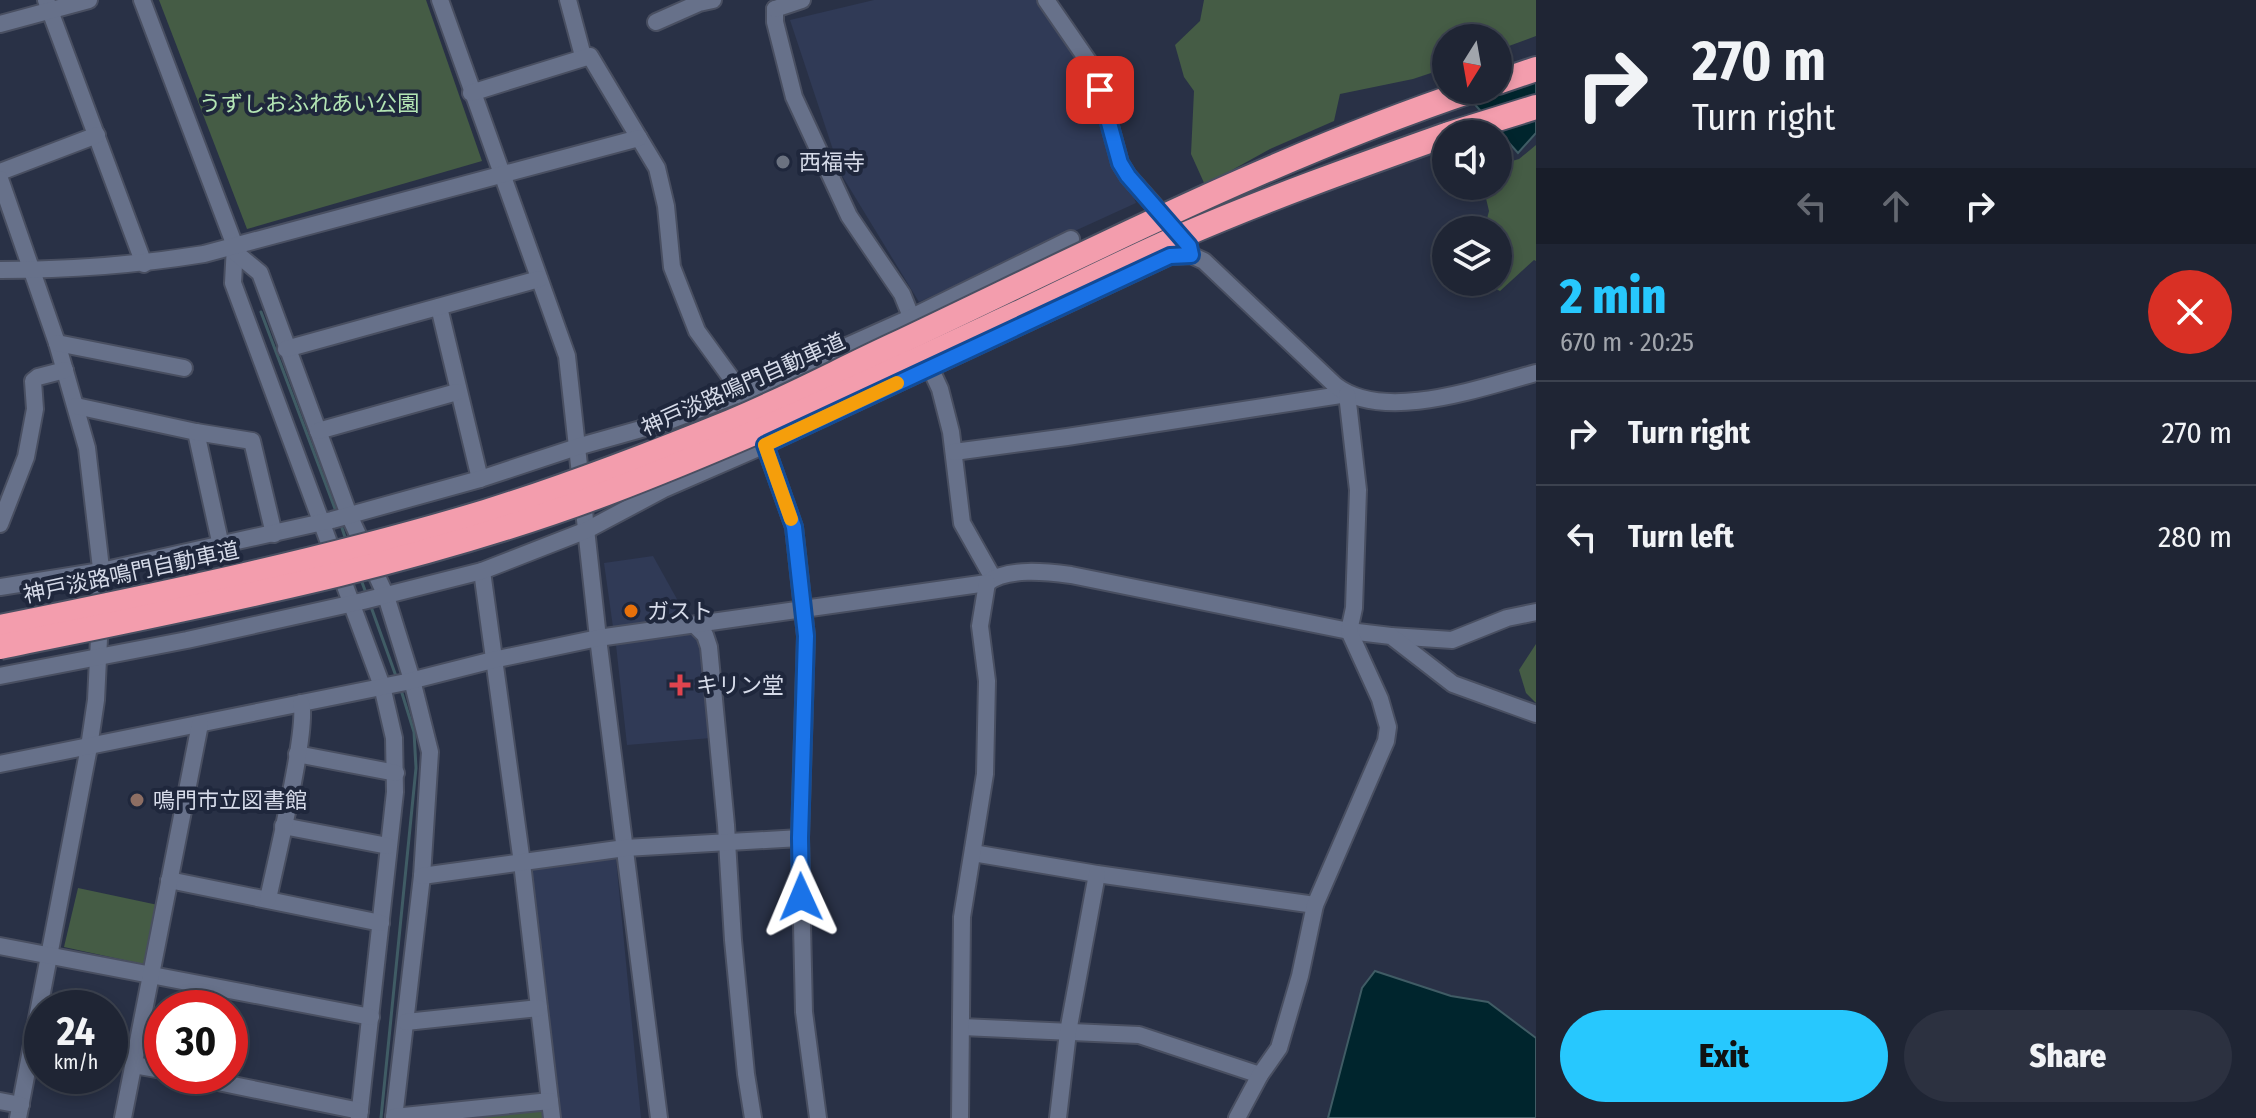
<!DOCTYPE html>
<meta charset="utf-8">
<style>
body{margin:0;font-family:"Fira Sans Condensed","Noto Sans JP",sans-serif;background:#2c3140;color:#f1f3f6;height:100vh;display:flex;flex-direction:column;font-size:30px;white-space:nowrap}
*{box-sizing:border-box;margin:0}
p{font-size:26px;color:#a1a5ac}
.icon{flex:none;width:44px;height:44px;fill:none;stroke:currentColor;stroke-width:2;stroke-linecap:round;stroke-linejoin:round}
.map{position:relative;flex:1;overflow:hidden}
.sheet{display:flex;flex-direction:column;background:#1f2534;width:720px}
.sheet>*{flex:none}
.banner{background:#1f2534;color:#f1f3f6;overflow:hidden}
.needle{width:52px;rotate:191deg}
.tools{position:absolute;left:1432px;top:24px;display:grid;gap:16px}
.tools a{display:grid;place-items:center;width:80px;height:80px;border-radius:50%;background:#1f2534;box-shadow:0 4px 12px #0003,0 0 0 2px #3c424f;font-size:40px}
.speed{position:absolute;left:24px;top:990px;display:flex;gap:16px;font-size:40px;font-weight:700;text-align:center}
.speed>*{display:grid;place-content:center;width:104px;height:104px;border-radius:50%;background:#1f2534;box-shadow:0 4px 12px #0003,0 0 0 2px #3c424f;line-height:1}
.speed small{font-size:20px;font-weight:400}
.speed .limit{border:12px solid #d22;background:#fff;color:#111}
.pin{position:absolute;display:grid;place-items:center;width:68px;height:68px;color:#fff;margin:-34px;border-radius:16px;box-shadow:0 4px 12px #0006}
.me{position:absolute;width:88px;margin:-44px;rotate:359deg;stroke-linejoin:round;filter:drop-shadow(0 0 6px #0008)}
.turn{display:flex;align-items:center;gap:28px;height:168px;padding:0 24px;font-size:36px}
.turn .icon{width:104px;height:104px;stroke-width:2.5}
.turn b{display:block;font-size:56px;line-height:68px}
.lanes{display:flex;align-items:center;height:76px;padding:0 24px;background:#0003;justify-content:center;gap:40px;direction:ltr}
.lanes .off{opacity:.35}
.round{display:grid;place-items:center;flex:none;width:84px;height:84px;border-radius:42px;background:#2c3140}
.headline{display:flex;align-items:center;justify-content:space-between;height:136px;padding:0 24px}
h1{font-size:48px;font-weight:800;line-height:60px;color:#27c8fe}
.button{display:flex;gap:16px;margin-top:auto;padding:16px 24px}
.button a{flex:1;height:92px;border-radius:48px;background:#27c8fe;color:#111;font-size:32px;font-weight:800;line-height:92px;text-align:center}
.button a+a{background:#2c3140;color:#f1f3f6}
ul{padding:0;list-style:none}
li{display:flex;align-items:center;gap:24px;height:104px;padding:0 24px;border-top:2px solid #3c424f}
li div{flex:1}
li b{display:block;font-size:30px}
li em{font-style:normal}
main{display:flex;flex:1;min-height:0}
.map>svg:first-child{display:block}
.built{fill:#303a56}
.green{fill:#455c45}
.water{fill:#00252d;stroke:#405c65;stroke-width:2}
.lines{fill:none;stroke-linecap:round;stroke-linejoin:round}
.stream{stroke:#405c65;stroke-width:3}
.minor-casing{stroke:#494f61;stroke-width:20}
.highway-casing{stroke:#494f61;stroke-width:28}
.minor{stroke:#67718a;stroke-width:16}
.highway{stroke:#f39dad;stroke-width:24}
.highway-bridge-casing{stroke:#494f61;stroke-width:28;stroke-linecap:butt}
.highway-bridge{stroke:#f39dad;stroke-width:24}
.route-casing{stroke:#114b97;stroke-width:20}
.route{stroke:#1a73e8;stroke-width:14}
.slow{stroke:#f59e0b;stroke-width:14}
.worship-dot{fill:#6b7280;stroke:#1f273c;stroke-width:3}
.food-dot{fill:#e8710a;stroke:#1f273c;stroke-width:3}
.health-dot{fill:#e0444e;stroke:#1f273c;stroke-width:3}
.education-dot{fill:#8d6e63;stroke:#1f273c;stroke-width:3}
.labels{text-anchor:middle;stroke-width:8;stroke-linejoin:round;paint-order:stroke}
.park-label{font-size:22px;fill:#b3e5b4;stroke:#1f273c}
.poi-label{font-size:22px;fill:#d6dbe9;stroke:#1f273c;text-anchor:start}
.street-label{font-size:22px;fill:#d6dbe9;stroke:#1f273c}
</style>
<main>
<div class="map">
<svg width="1536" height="1118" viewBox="0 0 1536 1118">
<rect width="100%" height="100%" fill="#293146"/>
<g class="built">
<path d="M 874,0 L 1036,0 L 1088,78 L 1136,203 L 919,302 L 841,174 L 790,20 Z"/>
<path d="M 653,556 L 688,619 L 613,627 L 604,563 Z"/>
<path d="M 694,630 L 702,639 L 711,738 L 627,745 L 616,645 Z"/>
<path d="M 616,859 L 641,1118 L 559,1118 L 529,868 Z"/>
</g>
<g class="green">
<path d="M 159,0 L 426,0 L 482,161 L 247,229 Z"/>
<path d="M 1204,0 L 1536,0 L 1536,36 L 1498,50 L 1498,38 L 1446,38 L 1446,68 L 1413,79 L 1340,94 L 1334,121 L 1270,149 L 1205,185 L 1191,154 L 1194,91 L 1184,77 L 1175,45 L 1200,21 Z"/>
<path d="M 1536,145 L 1536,261 L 1534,260 L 1500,291 L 1482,282 L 1498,282 L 1498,230 L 1484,230 L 1489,211 L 1483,186 L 1498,186 L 1498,165 L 1519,159 Z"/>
<path d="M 1536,644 L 1536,703 L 1526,693 L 1519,670 Z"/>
<path d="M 78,888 L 158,905 L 147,965 L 64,947 Z"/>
<path d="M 544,1107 L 546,1118 L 451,1118 Z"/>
</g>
<g class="water">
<path d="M 1536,56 L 1536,133 L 1518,153 L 1462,90 L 1498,90 L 1498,69 Z"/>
<path d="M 1375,971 L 1451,996 L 1488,1002 L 1536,1038 L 1536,1118 L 1328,1118 L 1362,988 Z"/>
</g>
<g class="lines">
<g class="stream">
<path d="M 261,312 L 337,514"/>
<path d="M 341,525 L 346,540"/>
<path d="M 360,577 L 366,593"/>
<path d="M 370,604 L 397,679"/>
<path d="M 381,1118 L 416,768 L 414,732 L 401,690"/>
</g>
<defs>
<g id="minor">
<path d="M 46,0 L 144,264"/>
<path d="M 142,0 L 235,246 L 233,283 L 382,686 L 394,738 L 395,792 L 359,1118"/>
<path d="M 440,0 L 567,356 L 598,638 L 659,1118"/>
<path d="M 568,0 L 583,56"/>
<path d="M 1046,0 L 1095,71 L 1120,163 L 1128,176 L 1168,221"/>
<path d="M 775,9 L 775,22 L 794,97 L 849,216 L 902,294 L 914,324"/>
<path d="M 775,9 L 802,0"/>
<path d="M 656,22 L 699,3 L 713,0"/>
<path d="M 0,24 L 89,0"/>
<path d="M 471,93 L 590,56 L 657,168 L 666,206 L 672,267 L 697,331 L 742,393 L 765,445 L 794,527 L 806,636 L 800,838 L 804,1012 L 818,1118"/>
<path d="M 0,172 L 97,135"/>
<path d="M 0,179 L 57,343 L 87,448 L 102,577 L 96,700 L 89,747 L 18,1118"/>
<path d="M 236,253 L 260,273 L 349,515 L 386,596 L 412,680 L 430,752 L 422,876 L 394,1118"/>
<path d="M 0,270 C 69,270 136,265 204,254 L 639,138"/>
<path d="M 439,307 L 480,479"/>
<path d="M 57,343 L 184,368"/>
<path d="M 286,349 L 539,279"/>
<path d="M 927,361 L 940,389 L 951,432 L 962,523 L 993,578"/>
<path d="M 76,406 L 196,432 L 221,546"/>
<path d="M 318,431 L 457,392"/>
<path d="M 196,432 L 252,441 L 274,534"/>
<path d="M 954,452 L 1067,437 L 1347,394"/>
<path d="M 0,524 L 26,457 L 35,409 L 33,381 L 38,377 L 65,370"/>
<path d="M 482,571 L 522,863 L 552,1118"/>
<path d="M 0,587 L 101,571 L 332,520 L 480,479 L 577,447 L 666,422 L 742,393 L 912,317 L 1071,239"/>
<path d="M 696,626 L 705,635 L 709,647 L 726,825 L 733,940 L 746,1074 L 753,1118"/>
<path d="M 1391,636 L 1452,640 L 1507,618 L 1536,612"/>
<path d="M 0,676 L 187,640 L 363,601 L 482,571 L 587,530 L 664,489 L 765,445 L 1170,256 L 1191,255 L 1204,261 L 1336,386 C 1385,423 1482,387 1536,373"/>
<path d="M 297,754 L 396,773"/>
<path d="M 0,764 L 406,682 L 493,660 L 598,638 L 987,583 C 1007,567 1048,572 1071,575 L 1349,631 L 1391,636 L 1453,684 L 1536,714"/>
<path d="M 283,826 L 388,846"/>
<path d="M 973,853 L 1097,874 L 1315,905"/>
<path d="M 422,876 L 625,848 L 800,838"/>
<path d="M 169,880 L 381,923"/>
<path d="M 268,899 C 275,865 309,727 301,703"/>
<path d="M 0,946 L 371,1017"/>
<path d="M 406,1022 L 539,1008"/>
<path d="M 962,1027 L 1139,1035 L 1260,1075"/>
<path d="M 134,1065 L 162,1070"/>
<path d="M 189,1076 L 360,1111"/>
<path d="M 0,1101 L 21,1105"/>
<path d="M 394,1117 L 550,1101"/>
<path d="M 123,1118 L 200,724"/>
<path d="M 960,1118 L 962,917 L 985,774 L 987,681 L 980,626 L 987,583"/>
<path d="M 1058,1118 L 1068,1032 L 1097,874"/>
<path d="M 1237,1118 L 1260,1075 L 1279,1048 L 1300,976 L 1315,905 L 1386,741 L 1388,727 L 1380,699 L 1349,631 L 1354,608 L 1358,490 L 1347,394"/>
</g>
<g id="highway">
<path d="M 1498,82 L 1536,69"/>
<path d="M 1449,134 L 1536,107"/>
</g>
</defs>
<use href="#minor" class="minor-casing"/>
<use href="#highway" class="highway-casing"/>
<use href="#minor" class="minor"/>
<use href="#highway" class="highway"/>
<defs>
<g id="highway-bridge">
<path d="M 0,627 C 163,594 326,560 485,512 C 568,486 649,455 730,422 C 786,399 840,370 894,345 C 1084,255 1273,157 1473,90"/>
<path d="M 0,647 C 204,605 411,567 607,493 C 746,440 882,376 1018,313 C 1071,288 1124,261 1179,237 C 1266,199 1356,167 1446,135"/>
</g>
</defs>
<use href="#highway-bridge" class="highway-bridge-casing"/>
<use href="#highway-bridge" class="highway-bridge"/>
</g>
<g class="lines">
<defs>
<path id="route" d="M 801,897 L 800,838 L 806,636 L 794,527 L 765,445 L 1170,256 L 1191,255 L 1189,246 L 1128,176 L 1120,163 L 1100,90"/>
</defs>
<use href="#route" class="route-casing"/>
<use href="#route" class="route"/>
<path class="slow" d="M 791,519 L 765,445 L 897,383"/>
</g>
<circle class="worship-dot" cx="783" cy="162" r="8"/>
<circle class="food-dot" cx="631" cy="611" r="8"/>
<path class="health-dot" d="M676 673h8v8h8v8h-8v8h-8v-8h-8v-8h8z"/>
<circle class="education-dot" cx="137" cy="800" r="8"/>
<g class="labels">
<g class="park-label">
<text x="309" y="111">うずしおふれあい公園</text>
</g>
<g class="poi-label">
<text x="799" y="170">西福寺</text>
<text x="647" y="619">ガスト</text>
<text x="696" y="693">キリン堂</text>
<text x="153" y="808">鳴門市立図書館</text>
</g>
<g class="street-label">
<text transform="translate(743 384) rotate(-24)" y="8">神戸淡路鳴門自動車道</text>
<text transform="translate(131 572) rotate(-12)" y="8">神戸淡路鳴門自動車道</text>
</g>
</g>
</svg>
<div class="tools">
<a><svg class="needle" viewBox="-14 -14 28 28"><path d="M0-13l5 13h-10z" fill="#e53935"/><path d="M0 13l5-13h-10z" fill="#a1a5ac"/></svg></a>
<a><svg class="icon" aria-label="sound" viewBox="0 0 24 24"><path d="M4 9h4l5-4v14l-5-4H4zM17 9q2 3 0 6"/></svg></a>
<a><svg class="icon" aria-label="layers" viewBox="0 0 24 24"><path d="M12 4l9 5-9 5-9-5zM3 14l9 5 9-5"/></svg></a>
</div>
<div class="speed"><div>24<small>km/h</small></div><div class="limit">30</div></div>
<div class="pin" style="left:1100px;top:90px;background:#d93025"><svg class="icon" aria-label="arrive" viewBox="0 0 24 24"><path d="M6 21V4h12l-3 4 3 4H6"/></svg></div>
<svg class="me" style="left:801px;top:897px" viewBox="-20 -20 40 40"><path d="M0-17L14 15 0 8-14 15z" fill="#1a73e8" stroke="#fff" stroke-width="4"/></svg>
</div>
<section class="sheet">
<div class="banner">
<div class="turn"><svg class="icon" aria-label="right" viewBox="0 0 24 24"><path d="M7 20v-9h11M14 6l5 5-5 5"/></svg><div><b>270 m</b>Turn right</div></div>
<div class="lanes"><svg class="icon off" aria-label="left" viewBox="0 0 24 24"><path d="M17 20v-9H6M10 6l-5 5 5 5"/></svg><svg class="icon off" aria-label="ahead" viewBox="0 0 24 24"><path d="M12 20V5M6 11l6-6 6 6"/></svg><svg class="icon" aria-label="right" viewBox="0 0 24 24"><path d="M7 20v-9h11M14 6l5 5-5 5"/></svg></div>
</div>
<div class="headline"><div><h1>2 min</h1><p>670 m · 20:25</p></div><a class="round" style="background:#d93025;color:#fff"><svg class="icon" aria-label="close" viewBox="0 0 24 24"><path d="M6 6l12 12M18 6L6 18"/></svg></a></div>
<ul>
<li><svg class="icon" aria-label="right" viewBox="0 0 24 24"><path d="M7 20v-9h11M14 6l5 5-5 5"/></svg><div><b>Turn right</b></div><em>270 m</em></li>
<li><svg class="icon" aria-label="left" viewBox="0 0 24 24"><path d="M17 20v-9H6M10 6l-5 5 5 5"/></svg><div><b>Turn left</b></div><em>280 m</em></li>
</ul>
<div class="button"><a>Exit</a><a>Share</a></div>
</section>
</main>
